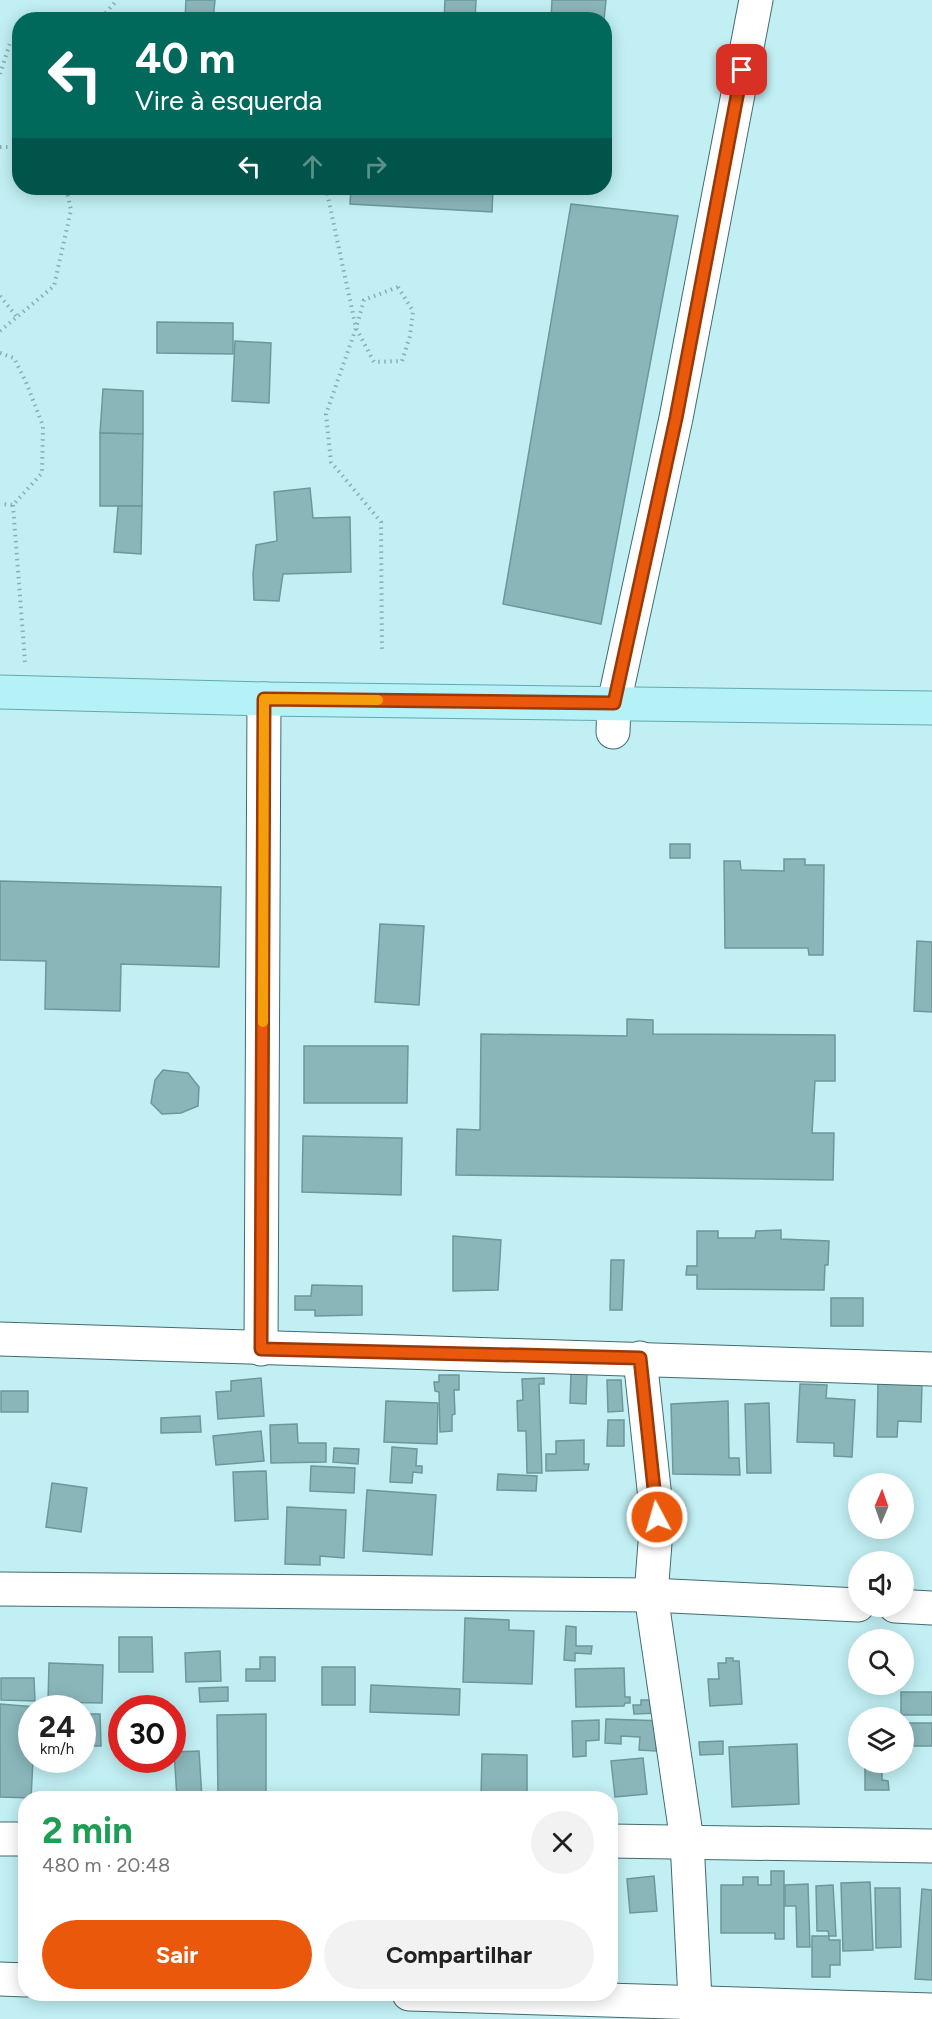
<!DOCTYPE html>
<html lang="pt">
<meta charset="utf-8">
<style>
body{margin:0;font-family:Figtree,sans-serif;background:#f2f2f2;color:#222;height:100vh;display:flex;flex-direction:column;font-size:22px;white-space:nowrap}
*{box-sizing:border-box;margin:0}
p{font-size:20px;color:#767676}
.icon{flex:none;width:33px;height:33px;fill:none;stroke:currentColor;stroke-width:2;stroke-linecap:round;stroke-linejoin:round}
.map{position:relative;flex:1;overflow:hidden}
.panel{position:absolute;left:18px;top:1791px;width:600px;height:210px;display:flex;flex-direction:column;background:#fff;border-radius:24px;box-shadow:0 3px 15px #0003}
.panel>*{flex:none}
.banner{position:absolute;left:12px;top:12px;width:600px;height:183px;border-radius:24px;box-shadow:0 3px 15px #0003;background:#00695c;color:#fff;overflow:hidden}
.needle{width:39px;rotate:2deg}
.controls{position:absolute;left:848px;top:1473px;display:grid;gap:12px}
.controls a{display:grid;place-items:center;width:66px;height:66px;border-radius:50%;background:#fff;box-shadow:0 3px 15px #0003;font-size:30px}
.speed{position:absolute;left:18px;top:1695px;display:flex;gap:12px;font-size:30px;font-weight:700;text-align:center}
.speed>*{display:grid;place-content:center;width:78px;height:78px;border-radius:50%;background:#fff;box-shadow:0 3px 15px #0003;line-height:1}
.speed small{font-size:15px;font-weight:400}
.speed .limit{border:9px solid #d22;background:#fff;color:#111}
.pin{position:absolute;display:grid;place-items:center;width:51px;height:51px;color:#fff;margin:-26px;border-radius:12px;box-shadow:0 3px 9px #0006}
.me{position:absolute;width:66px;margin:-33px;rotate:354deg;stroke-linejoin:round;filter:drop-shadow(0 0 4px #0008)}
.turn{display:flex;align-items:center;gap:21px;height:126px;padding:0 24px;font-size:27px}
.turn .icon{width:78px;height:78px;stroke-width:2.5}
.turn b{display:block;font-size:42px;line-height:51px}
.lanes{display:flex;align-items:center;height:57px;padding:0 24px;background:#0003;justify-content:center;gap:30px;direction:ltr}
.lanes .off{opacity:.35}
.round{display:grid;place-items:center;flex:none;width:63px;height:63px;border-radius:32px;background:#f2f2f2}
.summary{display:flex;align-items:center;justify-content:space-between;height:102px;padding:0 24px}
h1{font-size:36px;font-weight:700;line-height:45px;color:#1e9e55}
.action{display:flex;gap:12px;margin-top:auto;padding:12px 24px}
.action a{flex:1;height:69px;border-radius:36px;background:#ea580c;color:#fff;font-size:24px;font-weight:700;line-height:69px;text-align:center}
.action a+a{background:#f2f2f2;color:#222}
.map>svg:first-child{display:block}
.building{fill:#8ab6ba;stroke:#6c989c;stroke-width:1.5}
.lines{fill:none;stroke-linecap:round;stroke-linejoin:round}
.minor-casing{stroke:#426c70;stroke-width:35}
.major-casing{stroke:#60a9b0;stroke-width:35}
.path{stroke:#8aafb2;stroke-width:4;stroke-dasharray:1.5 4.5;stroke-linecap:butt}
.minor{stroke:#fff;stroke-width:33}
.major{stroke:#b5f2f8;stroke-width:33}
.route-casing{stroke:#983908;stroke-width:15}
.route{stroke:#ea580c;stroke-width:10}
.slow{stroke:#f59e0b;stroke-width:10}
</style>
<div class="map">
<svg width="932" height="2019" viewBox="0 0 932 2019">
<rect width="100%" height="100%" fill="#c1eff3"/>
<g class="building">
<path d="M 186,0 L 215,0 L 213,20 L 185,20 Z"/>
<path d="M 445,0 L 476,0 L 475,20 L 444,20 Z"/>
<path d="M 552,0 L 606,0 L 604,20 L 551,20 Z"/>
<path d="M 351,188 L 493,188 L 492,212 L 350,204 Z"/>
<path d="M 571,204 L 678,216 L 601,624 L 503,604 Z"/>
<path d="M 157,322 L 233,323 L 233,354 L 157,353 Z"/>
<path d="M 235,341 L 271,343 L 269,403 L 232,401 Z"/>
<path d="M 103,389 L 143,391 L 143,434 L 100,433 Z"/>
<path d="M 100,433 L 143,434 L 142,506 L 100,506 Z"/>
<path d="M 310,488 L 313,518 L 350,517 L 351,572 L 283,574 L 279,601 L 254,600 L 253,574 L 256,545 L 277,541 L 274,492 Z"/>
<path d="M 118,506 L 142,506 L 141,554 L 114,552 Z"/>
<rect x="670" y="844" width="20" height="14"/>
<path d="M 784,859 L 805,859 L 805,865 L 824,865 L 823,955 L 809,955 L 808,948 L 725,948 L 724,861 L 740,861 L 741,870 L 784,871 Z"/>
<path d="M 0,881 L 221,887 L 219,967 L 121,964 L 120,1011 L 45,1009 L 46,961 L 0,960 Z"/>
<path d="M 380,924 L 424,926 L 419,1005 L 375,1002 Z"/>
<path d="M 917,941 L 932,942 L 932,1012 L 914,1011 Z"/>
<path d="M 627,1019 L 653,1020 L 653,1034 L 835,1035 L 835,1081 L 815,1081 L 812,1133 L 834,1133 L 833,1180 L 456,1175 L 457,1129 L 480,1130 L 481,1034 L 627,1036 Z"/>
<path d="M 304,1046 L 408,1046 L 407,1103 L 304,1103 Z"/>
<path d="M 163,1070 L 188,1073 L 199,1087 L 198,1106 L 181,1113 L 162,1114 L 151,1103 L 155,1080 Z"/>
<path d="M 303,1136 L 402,1138 L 401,1195 L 302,1192 Z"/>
<path d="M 781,1230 L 781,1239 L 829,1241 L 828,1265 L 825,1265 L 824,1290 L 697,1289 L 697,1275 L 686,1275 L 687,1266 L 697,1266 L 697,1231 L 718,1231 L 718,1238 L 755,1238 L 756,1231 Z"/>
<path d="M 453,1236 L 501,1240 L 498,1290 L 453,1291 Z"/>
<path d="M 611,1260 L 624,1260 L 622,1310 L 610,1310 Z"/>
<path d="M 312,1285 L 362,1286 L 362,1315 L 315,1316 L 315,1310 L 295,1310 L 295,1296 L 311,1296 Z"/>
<rect x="831" y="1298" width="32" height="28"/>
<path d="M 571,1373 L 587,1373 L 586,1404 L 570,1403 Z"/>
<path d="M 439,1375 L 459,1375 L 459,1390 L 454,1390 L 455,1414 L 452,1415 L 452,1431 L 440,1432 L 439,1392 L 435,1391 L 434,1382 L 439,1382 Z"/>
<path d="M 261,1378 L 264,1416 L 218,1419 L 216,1392 L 231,1391 L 231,1381 Z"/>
<path d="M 544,1378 L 544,1384 L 539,1384 L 542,1473 L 527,1473 L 526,1431 L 518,1431 L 517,1401 L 523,1400 L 522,1379 Z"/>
<path d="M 607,1380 L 621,1380 L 623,1411 L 608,1412 Z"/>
<path d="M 878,1381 L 922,1382 L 921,1422 L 898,1421 L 897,1437 L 877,1437 Z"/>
<path d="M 800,1384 L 827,1385 L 826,1398 L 855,1400 L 852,1457 L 834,1456 L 834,1443 L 797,1442 Z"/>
<rect x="1" y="1391" width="27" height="21"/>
<path d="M 386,1401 L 438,1403 L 437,1444 L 384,1442 Z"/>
<path d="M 728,1401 L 729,1458 L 739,1458 L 740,1475 L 673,1474 L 671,1404 Z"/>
<path d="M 769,1403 L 771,1473 L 747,1473 L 745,1404 Z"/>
<path d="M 200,1416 L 201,1432 L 161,1433 L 161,1418 Z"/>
<path d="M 608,1420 L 624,1420 L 624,1446 L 607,1446 Z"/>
<path d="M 297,1424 L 298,1443 L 326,1443 L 326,1462 L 271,1463 L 270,1425 Z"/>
<path d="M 261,1431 L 264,1461 L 216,1465 L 213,1436 Z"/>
<path d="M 584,1440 L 584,1464 L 589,1464 L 588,1470 L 546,1471 L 546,1454 L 556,1454 L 556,1441 Z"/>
<path d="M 392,1447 L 417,1449 L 416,1466 L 422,1466 L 422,1473 L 413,1472 L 412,1483 L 390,1482 Z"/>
<path d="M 334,1448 L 359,1449 L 358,1464 L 333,1462 Z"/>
<path d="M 311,1466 L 355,1468 L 354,1493 L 310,1491 Z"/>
<path d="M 266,1471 L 268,1519 L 235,1521 L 233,1472 Z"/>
<path d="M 498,1474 L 537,1476 L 536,1491 L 497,1490 Z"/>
<path d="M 52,1483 L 87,1488 L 81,1532 L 46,1527 Z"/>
<path d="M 367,1490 L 436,1495 L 432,1555 L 363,1551 Z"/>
<path d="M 287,1507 L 346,1510 L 344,1558 L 320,1556 L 320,1565 L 285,1564 Z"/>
<path d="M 465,1618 L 509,1620 L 509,1630 L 534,1631 L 532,1684 L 463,1682 Z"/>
<path d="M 566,1626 L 576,1627 L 576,1646 L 592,1646 L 591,1654 L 575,1653 L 575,1661 L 564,1660 Z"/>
<path d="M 119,1637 L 152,1637 L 153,1672 L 119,1672 Z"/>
<path d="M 220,1651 L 221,1681 L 186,1682 L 185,1653 Z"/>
<path d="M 260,1657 L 275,1657 L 275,1681 L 246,1681 L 246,1669 L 260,1669 Z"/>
<path d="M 726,1658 L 733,1658 L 733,1661 L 739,1661 L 742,1704 L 710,1706 L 708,1679 L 719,1679 L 718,1663 L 726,1663 Z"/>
<path d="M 49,1663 L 103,1665 L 102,1703 L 48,1702 Z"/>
<rect x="322" y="1667" width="33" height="38"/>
<path d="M 624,1668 L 625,1697 L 630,1697 L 630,1703 L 625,1703 L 624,1706 L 576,1707 L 575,1669 Z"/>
<path d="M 1,1678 L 34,1678 L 35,1701 L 1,1700 Z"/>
<path d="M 371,1685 L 460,1689 L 459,1715 L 370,1712 Z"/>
<path d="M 228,1687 L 228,1701 L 200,1702 L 199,1688 Z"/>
<rect x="901" y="1692" width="31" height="23"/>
<path d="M 641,1700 L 650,1700 L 650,1705 L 660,1705 L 660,1713 L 634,1714 L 633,1705 L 641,1705 Z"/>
<path d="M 0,1704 L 36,1707 L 36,1708 L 32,1708 L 32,1760 L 33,1760 L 31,1798 L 0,1797 Z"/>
<path d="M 82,1714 L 100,1714 L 101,1746 L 82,1746 Z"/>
<path d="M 266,1714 L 266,1798 L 218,1798 L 217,1715 Z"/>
<path d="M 606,1719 L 663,1721 L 656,1741 L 656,1751 L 639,1750 L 640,1737 L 621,1736 L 621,1744 L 605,1743 Z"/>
<path d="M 599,1720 L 599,1740 L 586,1741 L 586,1756 L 573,1757 L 572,1721 Z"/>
<rect x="905" y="1723" width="27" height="23"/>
<path d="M 723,1741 L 723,1754 L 700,1755 L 699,1742 Z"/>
<path d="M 797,1744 L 799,1804 L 732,1807 L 729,1747 Z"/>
<path d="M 199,1751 L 202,1798 L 177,1798 L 174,1752 Z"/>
<path d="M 482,1754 L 527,1755 L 527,1798 L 481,1797 Z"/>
<path d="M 643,1758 L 647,1794 L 615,1797 L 611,1761 Z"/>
<path d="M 865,1762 L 882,1762 L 882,1780 L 888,1781 L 889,1790 L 865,1790 Z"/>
<path d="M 771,1871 L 784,1871 L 784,1939 L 775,1939 L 775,1933 L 721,1933 L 721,1885 L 743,1885 L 743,1877 L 758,1877 L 758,1885 L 771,1885 Z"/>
<path d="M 654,1876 L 657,1911 L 630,1913 L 627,1879 Z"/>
<path d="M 870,1882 L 873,1950 L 843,1951 L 841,1883 Z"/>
<path d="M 808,1884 L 810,1947 L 797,1947 L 796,1906 L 785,1906 L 785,1885 Z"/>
<path d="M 833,1885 L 836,1936 L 829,1936 L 828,1931 L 817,1931 L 816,1886 Z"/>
<path d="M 875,1888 L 900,1888 L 901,1947 L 876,1948 Z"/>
<path d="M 922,1889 L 932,1890 L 932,1980 L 915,1979 Z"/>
<path d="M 812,1936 L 829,1936 L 829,1940 L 840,1940 L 840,1965 L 830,1965 L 830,1977 L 812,1977 Z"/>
</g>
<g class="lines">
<defs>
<g id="minor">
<path d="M 613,732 L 614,703 L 676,418 L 756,0"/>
<path d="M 0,1339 C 311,1351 621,1357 932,1369"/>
<path d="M 261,1349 L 264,699"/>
<path d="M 640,1358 L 657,1517 L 651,1595 L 687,1841 L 696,2019"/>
<path d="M 0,1589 L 651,1595 L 858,1605"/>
<path d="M 895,1606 L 932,1608"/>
<path d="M 0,1839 L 26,1839"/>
<path d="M 610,1841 L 932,1846"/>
<path d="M 0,1979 L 26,1980"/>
<path d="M 409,1994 L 932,2010"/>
</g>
<path id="major" d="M 0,692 L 264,699 L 932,708"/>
</defs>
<use href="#minor" class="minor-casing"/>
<use href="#major" class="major-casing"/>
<g class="path">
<path d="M 53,20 L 103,16 L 117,0"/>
<path d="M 0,74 L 10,43 L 20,38"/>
<path d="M 0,147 L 20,147"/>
<path d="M 326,188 L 356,328 L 326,414 L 331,462 L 381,522 L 382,653"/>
<path d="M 398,287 L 413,311 L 410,336 L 402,361 L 374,362 L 356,328 L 364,300 Z"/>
<path d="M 0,296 L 17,317"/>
<path d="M 0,331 L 54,286 L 71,210 L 66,188"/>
<path d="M 0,353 L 14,358 L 26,382 L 43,426 L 42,473 L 13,505 L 0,504"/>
<path d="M 13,505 L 25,662"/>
</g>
<use href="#minor" class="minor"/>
<use href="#major" class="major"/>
</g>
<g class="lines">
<defs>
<path id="route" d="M 657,1517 L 640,1358 L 261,1349 L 264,699 L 614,703 L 676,418 L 742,70"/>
</defs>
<use href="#route" class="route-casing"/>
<use href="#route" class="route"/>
<path class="slow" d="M 263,1022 L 264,699 L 378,700"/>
</g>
</svg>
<div class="controls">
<a><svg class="needle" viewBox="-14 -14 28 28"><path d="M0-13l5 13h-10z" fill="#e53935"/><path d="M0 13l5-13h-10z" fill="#767676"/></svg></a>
<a><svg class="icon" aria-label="sound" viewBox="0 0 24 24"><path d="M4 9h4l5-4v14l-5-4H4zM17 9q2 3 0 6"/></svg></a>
<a><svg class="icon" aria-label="search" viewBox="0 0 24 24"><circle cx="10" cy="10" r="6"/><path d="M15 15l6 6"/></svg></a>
<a><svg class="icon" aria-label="layers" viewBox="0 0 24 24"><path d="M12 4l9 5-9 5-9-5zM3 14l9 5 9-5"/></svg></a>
</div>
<div class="speed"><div>24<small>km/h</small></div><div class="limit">30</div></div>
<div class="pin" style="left:742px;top:70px;background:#d93025"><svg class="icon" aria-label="arrive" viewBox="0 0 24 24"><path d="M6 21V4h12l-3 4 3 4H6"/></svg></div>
<svg class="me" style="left:657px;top:1517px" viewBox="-20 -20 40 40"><circle r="17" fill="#ea580c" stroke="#fff" stroke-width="3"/><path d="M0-11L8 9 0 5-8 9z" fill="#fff"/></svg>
<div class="banner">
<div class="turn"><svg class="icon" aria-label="left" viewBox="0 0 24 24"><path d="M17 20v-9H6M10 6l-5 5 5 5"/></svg><div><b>40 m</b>Vire à esquerda</div></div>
<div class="lanes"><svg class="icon" aria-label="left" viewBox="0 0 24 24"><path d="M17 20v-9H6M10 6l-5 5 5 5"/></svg><svg class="icon off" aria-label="ahead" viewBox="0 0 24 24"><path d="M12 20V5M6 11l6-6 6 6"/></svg><svg class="icon off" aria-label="right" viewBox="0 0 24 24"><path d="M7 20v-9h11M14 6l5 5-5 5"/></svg></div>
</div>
<section class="panel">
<div class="summary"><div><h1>2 min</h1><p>480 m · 20:48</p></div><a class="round"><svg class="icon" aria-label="close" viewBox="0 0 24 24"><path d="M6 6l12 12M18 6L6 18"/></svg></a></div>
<div class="action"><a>Sair</a><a>Compartilhar</a></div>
</section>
</div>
